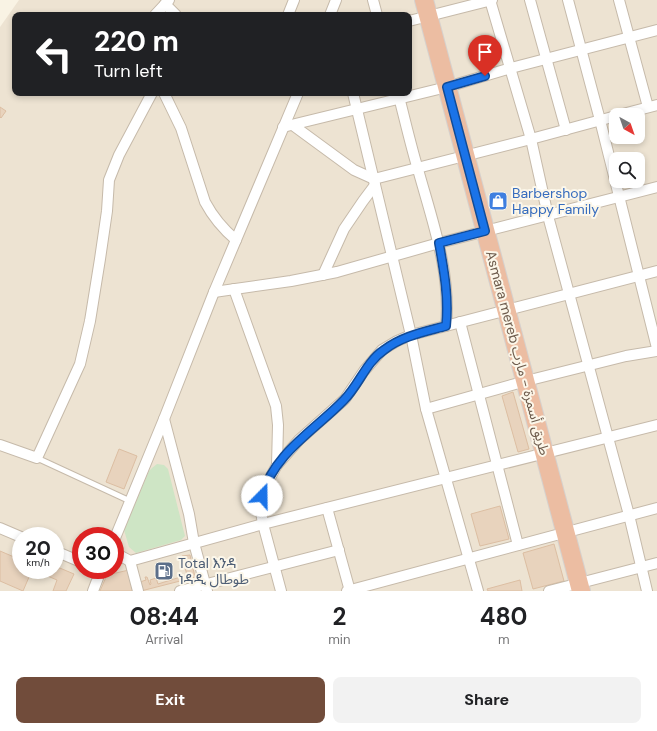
<!DOCTYPE html>
<meta charset="utf-8">
<style>
body{margin:0;font-family:"DM Sans","Noto Sans Arabic","Noto Sans Ethiopic",sans-serif;background:#f2f2f2;color:#202124;height:100vh;display:flex;flex-direction:column;font-size:15px;white-space:nowrap}
*{box-sizing:border-box;margin:0}
p{font-size:13px;color:#757577}
.icon{flex:none;width:22px;height:22px;fill:none;stroke:currentColor;stroke-width:2;stroke-linecap:round;stroke-linejoin:round}
.map{position:relative;height:591px;overflow:hidden}
.panel{display:flex;flex-direction:column;background:#fff;flex:1}
.panel>*{flex:none}
.guide{position:absolute;left:12px;top:12px;width:400px;height:84px;border-radius:8px;box-shadow:0 2px 6px #0003;background:#202124;color:#fff;overflow:hidden}
.needle{width:26px;rotate:140deg}
.fabs{position:absolute;left:609px;top:108px;display:grid;gap:8px}
.fabs a{display:grid;place-items:center;width:36px;height:36px;border-radius:8px;background:#fff;box-shadow:0 2px 6px #0003;font-size:20px}
.speed{position:absolute;left:12px;top:527px;display:flex;gap:8px;font-size:20px;font-weight:700;text-align:center}
.speed>*{display:grid;place-content:center;width:52px;height:52px;border-radius:50%;background:#fff;box-shadow:0 2px 6px #0003;line-height:1}
.speed small{font-size:10px;font-weight:400}
.speed .limit{border:6px solid #d22;background:#fff;color:#111}
.pin{position:absolute;display:grid;place-items:center;width:34px;height:34px;color:#fff;margin:-41px -17px;border-radius:50% 50% 50% 0;rotate:-45deg;box-shadow:0 0 4px #0007}
.pin .icon{rotate:45deg}
.me{position:absolute;width:44px;margin:-22px;rotate:22deg;stroke-linejoin:round;filter:drop-shadow(0 0 3px #0008)}
.turn{display:flex;align-items:center;gap:14px;height:84px;padding:0 16px;font-size:18px}
.turn .icon{width:52px;height:52px;stroke-width:2.5}
.turn b{display:block;font-size:28px;line-height:34px}
.eta{display:flex;justify-content:space-evenly;align-items:center;height:68px;text-align:center}
.eta b{font-size:24px;font-weight:700;line-height:28px}
.primary-button{display:flex;gap:8px;margin-top:auto;padding:8px 16px}
.primary-button a{flex:1;height:46px;border-radius:8px;background:#714c3b;color:#fff;font-size:16px;font-weight:700;line-height:46px;text-align:center}
.primary-button a+a{background:#f2f2f2;color:#202124}
.map>svg:first-child{display:block}
.residential{fill:#ede3d2;fill-rule:evenodd}
.green{fill:#cee5c5}
.building{fill:#e8d3bd;stroke:#dcbea2}
.lines{fill:none;stroke-linecap:round;stroke-linejoin:round}
.lane-casing{stroke:#c6baaa;stroke-width:7}
.street-casing{stroke:#c6baaa;stroke-width:12}
.highway-casing{stroke:#d6d1cd;stroke-width:20}
.lane{stroke:#fff;stroke-width:5}
.street{stroke:#fff;stroke-width:10}
.highway{stroke:#ecbda2;stroke-width:18}
.route-casing{stroke:#114b97;stroke-width:10}
.route{stroke:#1a73e8;stroke-width:7}
.labels{text-anchor:middle;stroke-width:4;stroke-linejoin:round;paint-order:stroke}
.shop-label{font-size:14px;fill:#366cbe;stroke:#fcf7ea;text-anchor:start}
.street-label{font-size:14px;fill:#6e5c4d;stroke:#fcf7ea}
.service-label{font-size:14px;fill:#4e5e75;stroke:#fcf7ea;text-anchor:start}
</style>
<div class="map">
<svg width="657" height="591" viewBox="0 0 657 591">
<rect width="100%" height="100%" fill="#f9f3e4"/>
<path class="residential" d="M 19,0 L 657,0 L 657,591 L 0,591 L 0,27 ZM 15,15 L 409,15 L 409,93 L 15,93 ZM 616,115 L 638,115 L 638,137 L 616,137 ZM 616,159 L 638,159 L 638,181 L 616,181 ZM 21,536 L 55,536 L 55,570 L 21,570 ZM 81,536 L 115,536 L 115,570 L 81,570 Z"/>
<path class="green" d="M 157,464 L 164,465 L 168,469 L 185,536 L 181,540 L 136,553 L 129,547 L 124,530 L 149,471 L 152,468 Z"/>
<g class="building">
<path d="M 0,107 L 6,111 L 1,118 L 0,117 Z"/>
<path d="M 513,392 L 529,449 L 518,452 L 502,396 Z"/>
<path d="M 119,449 L 137,456 L 124,489 L 106,482 Z"/>
<path d="M 500,506 L 509,539 L 480,546 L 471,514 Z"/>
<path d="M 554,544 L 564,581 L 533,589 L 523,553 Z"/>
<path d="M 0,551 L 21,560 L 21,570 L 32,570 L 23,591 L 0,581 Z"/>
<path d="M 190,555 L 195,577 L 188,579 L 182,556 Z"/>
<path d="M 55,566 L 74,574 L 66,591 L 53,591 L 57,580 L 38,572 L 39,570 L 55,570 Z"/>
<path d="M 129,570 L 134,591 L 100,591 L 107,575 Z"/>
<path d="M 187,575 L 188,579 L 141,591 L 140,582 L 146,580 L 145,577 L 147,577 L 150,585 L 151,584 L 150,580 L 156,578 L 158,584 Z"/>
<path d="M 520,580 L 522,591 L 488,591 L 487,589 Z"/>
</g>
<g class="lines">
<defs>
<path id="lane" d="M 37,458 L 130,501"/>
<g id="street">
<path d="M 373,0 L 377,15"/>
<path d="M 490,0 L 531,139 L 548,216 L 629,515 L 647,591"/>
<path d="M 530,0 L 566,130"/>
<path d="M 568,0 L 600,120 L 657,348"/>
<path d="M 619,0 L 648,107"/>
<path d="M 165,4 L 176,15"/>
<path d="M 155,15 L 169,0"/>
<path d="M 288,15 L 294,0"/>
<path d="M 330,15 L 336,0"/>
<path d="M 409,21 L 492,0"/>
<path d="M 164,93 L 181,128 L 205,202 C 213,217 223,229 236,240"/>
<path d="M 353,93 L 411,335 L 426,409 L 478,591"/>
<path d="M 398,93 C 405,120 411,147 419,173 C 433,223 451,273 446,326"/>
<path d="M 619,115 L 657,105"/>
<path d="M 294,126 L 354,170 L 374,179 L 531,139 L 616,116"/>
<path d="M 283,127 L 447,87 L 511,68 L 657,30"/>
<path d="M 323,275 L 344,229 L 363,201 L 375,185"/>
<path d="M 234,289 L 276,406 L 278,425 L 277,465"/>
<path d="M 214,292 L 291,281 L 337,272 L 439,243 L 657,187"/>
<path d="M 460,322 L 518,545"/>
<path d="M 426,409 L 526,381 L 626,356 L 657,351"/>
<path d="M 164,419 L 189,514 L 194,543 L 207,591"/>
<path d="M 0,445 L 37,458 L 80,364 L 90,321 L 100,259 L 107,211 L 109,180 L 119,155 L 152,93"/>
<path d="M 327,508 L 350,591"/>
<path d="M 0,528 L 21,537"/>
<path d="M 115,538 L 164,419 L 214,292 L 298,93"/>
<path d="M 55,551 L 81,562"/>
<path d="M 115,553 L 130,561 L 263,524 L 657,425"/>
<path d="M 130,561 L 138,591"/>
<path d="M 93,591 L 101,570"/>
<path d="M 180,591 L 339,550"/>
<path d="M 281,591 L 263,524 L 260,505 L 265,487 L 277,465 L 299,440 L 345,399 L 364,371 L 382,350 L 397,341 L 411,335 L 657,271"/>
<path d="M 347,591 L 657,508"/>
<path d="M 549,591 L 657,563"/>
</g>
<path id="highway" d="M 424,0 L 581,591"/>
</defs>
<use href="#lane" class="lane-casing"/>
<use href="#street" class="street-casing"/>
<use href="#highway" class="highway-casing"/>
<use href="#lane" class="lane"/>
<use href="#street" class="street"/>
<use href="#highway" class="highway"/>
</g>
<g class="lines">
<defs>
<path id="route" d="M 262,496 C 274,453 315,430 344,400 C 359,385 366,362 384,350 C 402,336 424,332 446,326 C 449,297 444,271 439,243 L 485,231 L 447,87 L 485,76"/>
</defs>
<use href="#route" class="route-casing"/>
<use href="#route" class="route"/>
</g>
<defs>
<symbol id="shop-square" viewBox="-11 -11 22 22"><rect x="-9" y="-9" width="18" height="18" rx="4" fill="#3f7fe0" stroke="#fcf7ea"/><path d="M-5-2.5h2.3a2.7 3.5 0 0 1 5.4 0H5L5.5 6h-11ZM-1.5-2.5h3a1.5 2.3 0 0 0-3 0Z" fill="#fff"/></symbol>
<symbol id="fuel-square" viewBox="-11 -11 22 22"><rect x="-9" y="-9" width="18" height="18" rx="4" fill="#5c6f8a" stroke="#fcf7ea"/><path d="M-5.5-6h7V0h2V4h1.3V-2.5L3-4.5l.8-.8L6-3V5H2.5V1h-1V6h-7ZM-4.2-4.7v3.2H.2V-4.7Z" fill="#fff"/></symbol>
</defs>
<g fill-rule="evenodd">
<use href="#shop-square" x="487" y="190" width="22" height="22"/>
<use href="#fuel-square" x="153" y="560" width="22" height="22"/>
</g>
<g class="labels">
<g class="shop-label">
<text x="512" y="198">Barbershop<tspan x="512" dy="16">Happy Family</tspan></text>
</g>
<g class="street-label">
<text transform="translate(518 353) rotate(75)" y="5">Asmara mereb طريق أسمرة - مارب</text>
</g>
<g class="service-label">
<text x="178" y="568">Total እንዳ<tspan x="178" dy="16">ነዳዲ طوطال</tspan></text>
</g>
</g>
</svg>
<div class="fabs">
<a><svg class="needle" viewBox="-14 -14 28 28"><path d="M0-13l5 13h-10z" fill="#e53935"/><path d="M0 13l5-13h-10z" fill="#757577"/></svg></a>
<a><svg class="icon" aria-label="search" viewBox="0 0 24 24"><circle cx="10" cy="10" r="6"/><path d="M15 15l6 6"/></svg></a>
</div>
<div class="speed"><div>20<small>km/h</small></div><div class="limit">30</div></div>
<div class="pin" style="left:485px;top:76px;background:#d93025"><svg class="icon" aria-label="arrive" viewBox="0 0 24 24"><path d="M6 21V4h12l-3 4 3 4H6"/></svg></div>
<svg class="me" style="left:262px;top:496px" viewBox="-20 -20 40 40"><circle r="19" fill="#fff"/><path d="M0-13L10 11 0 6-10 11z" fill="#1a73e8"/></svg>
<div class="guide">
<div class="turn"><svg class="icon" aria-label="left" viewBox="0 0 24 24"><path d="M17 20v-9H6M10 6l-5 5 5 5"/></svg><div><b>220 m</b>Turn left</div></div>
</div>
</div>
<section class="panel">
<div class="eta">
<div><b>08:44</b><p>Arrival</p></div>
<div><b>2</b><p>min</p></div>
<div><b>480</b><p>m</p></div>
</div>
<div class="primary-button"><a>Exit</a><a>Share</a></div>
</section>
